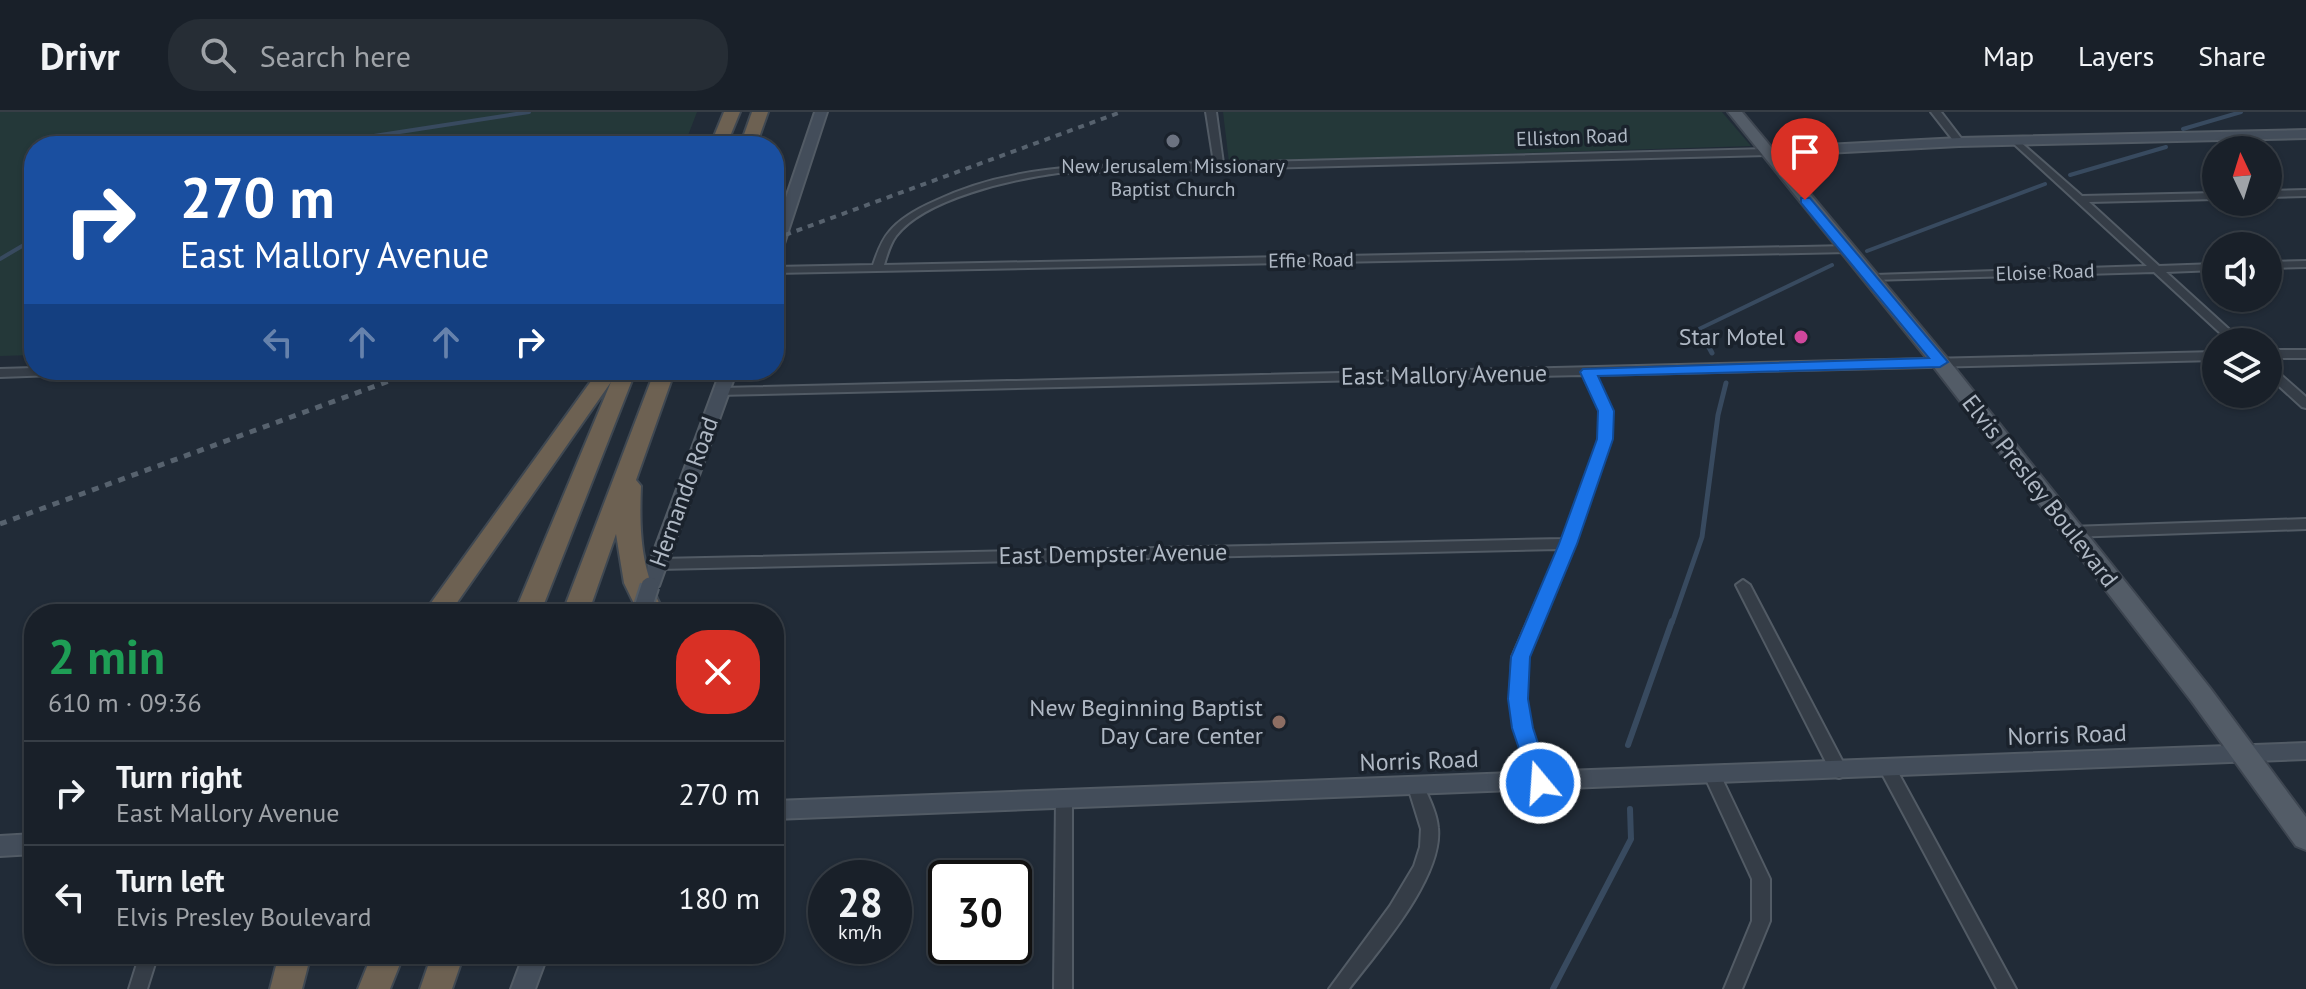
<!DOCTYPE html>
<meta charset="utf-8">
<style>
body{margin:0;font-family:"PT Sans",sans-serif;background:#262d35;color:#f1f3f6;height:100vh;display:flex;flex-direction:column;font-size:30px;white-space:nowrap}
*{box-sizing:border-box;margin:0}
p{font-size:26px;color:#9fa3a8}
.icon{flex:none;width:44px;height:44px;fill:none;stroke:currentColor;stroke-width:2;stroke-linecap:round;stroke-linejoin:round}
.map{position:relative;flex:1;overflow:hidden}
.details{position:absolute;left:24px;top:492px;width:760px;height:360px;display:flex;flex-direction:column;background:#192029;border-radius:32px;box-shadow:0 2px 6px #0004,0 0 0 2px #373e46}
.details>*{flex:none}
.guide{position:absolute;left:24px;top:24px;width:760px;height:244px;border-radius:32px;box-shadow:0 2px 6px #0004,0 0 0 2px #373e46;background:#1a4fa0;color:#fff;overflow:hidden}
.needle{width:52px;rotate:356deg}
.tools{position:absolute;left:2202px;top:24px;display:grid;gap:16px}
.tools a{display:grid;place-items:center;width:80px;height:80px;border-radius:50%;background:#192029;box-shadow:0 2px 6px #0004,0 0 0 2px #373e46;font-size:40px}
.speed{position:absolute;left:808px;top:748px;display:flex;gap:16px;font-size:40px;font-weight:700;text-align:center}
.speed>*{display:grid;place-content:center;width:104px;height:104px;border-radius:50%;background:#192029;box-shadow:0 2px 6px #0004,0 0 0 2px #373e46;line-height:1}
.speed small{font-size:20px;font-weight:400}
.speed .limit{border:4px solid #111;border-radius:12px;background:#fff;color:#111}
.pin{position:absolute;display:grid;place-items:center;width:68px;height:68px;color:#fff;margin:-82px -34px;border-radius:50% 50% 50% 0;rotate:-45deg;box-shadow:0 0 8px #0007}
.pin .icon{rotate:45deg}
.me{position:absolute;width:88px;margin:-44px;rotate:342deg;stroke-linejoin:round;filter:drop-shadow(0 0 6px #0008)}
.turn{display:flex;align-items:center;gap:28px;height:168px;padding:0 24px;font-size:36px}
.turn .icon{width:104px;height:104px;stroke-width:2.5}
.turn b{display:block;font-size:56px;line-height:68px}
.lanes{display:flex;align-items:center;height:76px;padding:0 24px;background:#0003;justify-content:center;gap:40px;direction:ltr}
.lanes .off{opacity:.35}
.round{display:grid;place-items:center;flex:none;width:84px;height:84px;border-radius:32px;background:#262d35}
.head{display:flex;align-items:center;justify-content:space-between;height:136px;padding:0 24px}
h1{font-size:48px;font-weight:600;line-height:60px;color:#1e9e55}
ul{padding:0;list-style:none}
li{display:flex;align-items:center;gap:24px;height:104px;padding:0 24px;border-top:2px solid #373e46}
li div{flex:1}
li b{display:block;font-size:30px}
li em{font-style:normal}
header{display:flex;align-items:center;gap:48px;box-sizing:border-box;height:112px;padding:0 40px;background:#192029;border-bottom:2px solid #373e46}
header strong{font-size:38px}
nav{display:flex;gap:44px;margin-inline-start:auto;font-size:28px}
.search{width:560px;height:72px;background:#262d35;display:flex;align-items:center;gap:20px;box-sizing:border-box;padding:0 28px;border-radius:32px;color:#9fa3a8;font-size:30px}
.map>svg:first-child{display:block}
.green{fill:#243839}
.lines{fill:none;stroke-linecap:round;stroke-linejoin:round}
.stream-far2{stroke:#384a5f;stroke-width:4}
.stream-far1{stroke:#384a5f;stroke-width:5}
.stream{stroke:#384a5f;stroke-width:6}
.street-casing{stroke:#525b65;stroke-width:4}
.secondary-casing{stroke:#525b65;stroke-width:4}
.primary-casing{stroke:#3e4651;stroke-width:4}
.highway-casing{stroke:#3f4852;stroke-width:4}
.street{fill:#353d47;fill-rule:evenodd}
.secondary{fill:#434d5a;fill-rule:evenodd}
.primary{fill:#535c67;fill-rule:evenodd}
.highway{fill:#6d6152;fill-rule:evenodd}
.rail-far1{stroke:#57626e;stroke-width:4;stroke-dasharray:6 6;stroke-linecap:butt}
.rail{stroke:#57626e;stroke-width:5;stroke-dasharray:7 7;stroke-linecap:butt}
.secondary-bridge-casing{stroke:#525b65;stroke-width:21;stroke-linecap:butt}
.secondary-bridge{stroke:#434d5a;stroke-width:17}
.route{fill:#1a73e8;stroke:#114b97;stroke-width:2}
.worship-dot{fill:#6b7280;stroke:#1a222c;stroke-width:3}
.hotel-dot{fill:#d1479c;stroke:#1a222c;stroke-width:3}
.education-dot{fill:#8d6e63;stroke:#1a222c;stroke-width:3}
.labels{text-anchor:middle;stroke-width:7;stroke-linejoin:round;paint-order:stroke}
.far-street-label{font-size:20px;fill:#afb8c4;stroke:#1a222c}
.far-poi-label{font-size:20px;fill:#afb8c4;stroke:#1a222c}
.poi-label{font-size:24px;fill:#afb8c4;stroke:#1a222c;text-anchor:end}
.street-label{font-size:24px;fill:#afb8c4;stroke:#1a222c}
</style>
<header>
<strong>Drivr</strong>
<div class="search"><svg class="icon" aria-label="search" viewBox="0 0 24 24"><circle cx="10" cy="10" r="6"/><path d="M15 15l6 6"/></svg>Search here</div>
<nav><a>Map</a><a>Layers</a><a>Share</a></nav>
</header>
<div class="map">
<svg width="2306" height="877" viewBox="0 0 2306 877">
<rect width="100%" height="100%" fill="#212b37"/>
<g class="green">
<path d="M 0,0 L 697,0 L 684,34 L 34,34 L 34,243 L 0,244 Z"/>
<path d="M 1223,0 L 1722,0 L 1751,34 L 1229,50 Z"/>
</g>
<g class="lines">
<g class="stream-far2">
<path d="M 2183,17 L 2241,0"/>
<path d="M 309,34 L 529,0"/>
<path d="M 2070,63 L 2166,35"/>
<path d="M 1867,139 L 2045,72"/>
<path d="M 0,147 L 34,127"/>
<path d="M 1703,224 L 1699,217 L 1832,153"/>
</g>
<g class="stream-far1">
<path d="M 1702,222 L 1712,241"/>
<path d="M 1672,511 L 1702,425 L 1718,303 L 1726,271"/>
</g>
<g class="stream">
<path d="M 1628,633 L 1672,509"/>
<path d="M 1553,877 L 1631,727 L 1630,697"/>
</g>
<defs>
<g id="street">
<path d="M 1206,0 L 1216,0 L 1223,51 L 1768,37 L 1773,40 L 1768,43 L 1058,61 C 1014,67 925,86 896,124 C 890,132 887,143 884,153 L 1849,134 L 1854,137 L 1849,140 L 774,161 L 774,155 L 873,153 C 877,142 881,129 889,120 C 900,106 919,96 935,89 C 1022,47 1119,54 1214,51 Z"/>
<path d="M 1931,0 L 1941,0 L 1964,30 L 1962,32 L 1956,32 Z"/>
<path d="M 2017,27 L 2082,84 L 2216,81 L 2216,87 L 2089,90 L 2159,154 L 2216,152 L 2216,158 L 2166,160 L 2243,230 L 2230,230 L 2154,160 L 1870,168 L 1869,166 L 1874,163 L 2147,154 L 2014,32 L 2012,30 Z"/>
<path d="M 2306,78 L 2306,84 L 2268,85 L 2268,79 Z"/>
<path d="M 2306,149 L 2306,155 L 2268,156 L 2268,150 Z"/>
<rect x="2268" y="238" width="38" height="8"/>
<path d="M 2216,240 L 2216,248 L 1595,263 L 1612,299 L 1611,327 L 1575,432 L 1528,545 L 1526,587 L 1530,616 L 1548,671 L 1546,676 L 1540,678 L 1534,676 L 1532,671 L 1514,616 L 1510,587 L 1512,545 L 1559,437 L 658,457 L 651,452 L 658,447 L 1563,427 L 1599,327 L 1600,299 L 1583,263 L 717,283 L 715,280 L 717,277 L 721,276 Z"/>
<path d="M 2268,254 L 2272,255 L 2306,285 L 2306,296 L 2302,295 L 2268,264 Z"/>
<path d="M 34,256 L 34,258 L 87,258 L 81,262 L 0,265 L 0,257 Z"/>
<path d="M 2306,407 L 2306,417 L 2070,425 L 2063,420 L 2070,415 Z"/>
<path d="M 1743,468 L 1750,473 L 1845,654 L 1847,659 L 1845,664 L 1839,666 L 1833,664 L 1736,473 Z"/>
<path d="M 1887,649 L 1893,651 L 2016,877 L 1997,877 L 1879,656 L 1881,651 Z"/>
<path d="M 1712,656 L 1718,658 L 1770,767 L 1770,809 L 1742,877 L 1724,877 L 1752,809 L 1752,767 L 1704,663 L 1706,658 Z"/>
<path d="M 1416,668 L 1422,670 L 1424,675 C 1430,688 1437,702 1438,716 C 1443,766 1378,839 1349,877 L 1329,877 L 1390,794 L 1414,754 L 1420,735 L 1421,717 L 1408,675 L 1410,670 Z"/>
<path d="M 1064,681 L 1070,683 L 1072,688 L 1072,877 L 1054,877 L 1056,688 L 1058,683 Z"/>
<path d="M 140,842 L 158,842 L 147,877 L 129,877 Z"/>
</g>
<g id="secondary">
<path d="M 815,0 L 827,0 L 781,141 L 774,145 L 774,121 Z"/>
<path d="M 2306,18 L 2306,26 L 1959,34 L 1768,44 L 1762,40 L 1768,36 L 1959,26 Z"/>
<path d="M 721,258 L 737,258 L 659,474 L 650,481 L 643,479 L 641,474 Z"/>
<path d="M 2306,631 L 2306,647 L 774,707 L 774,689 Z"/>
<path d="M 34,722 L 34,742 L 0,744 L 0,724 Z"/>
<path d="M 524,842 L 548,842 L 535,877 L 511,877 Z"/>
</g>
<path id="primary" d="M 1728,0 L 1742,0 L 1947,246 L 2210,576 L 2306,705 L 2306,738 L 2296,734 L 2192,590 L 1933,254 Z"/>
<g id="highway">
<path d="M 724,0 L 740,0 L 726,34 L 710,34 Z"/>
<path d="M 752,0 L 768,0 L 756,34 L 740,34 Z"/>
<path d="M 599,258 L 636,258 L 540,502 L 514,502 L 611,270 L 449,502 L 423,502 Z"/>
<path d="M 655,258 L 675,258 L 636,368 L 641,374 C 639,422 641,460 665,502 L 639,502 L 624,471 L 616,422 L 588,502 L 562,502 Z"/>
<path d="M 279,842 L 311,842 L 302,877 L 270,877 Z"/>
<path d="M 372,842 L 404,842 L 390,877 L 358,877 Z"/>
<path d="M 432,842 L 464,842 L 452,877 L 420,877 Z"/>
</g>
</defs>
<use href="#street" class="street-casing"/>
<use href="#secondary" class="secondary-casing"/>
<use href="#primary" class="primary-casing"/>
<use href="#highway" class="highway-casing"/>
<use href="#street" class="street"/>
<use href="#secondary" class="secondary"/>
<use href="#primary" class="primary"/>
<use href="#highway" class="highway"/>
<path class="rail-far1" d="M 774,127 L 1121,0"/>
<path class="rail" d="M 0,412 L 419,258"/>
<defs>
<path id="secondary-bridge" d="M 641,502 L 650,474"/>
</defs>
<use href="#secondary-bridge" class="secondary-bridge-casing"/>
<use href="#secondary-bridge" class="secondary-bridge"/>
</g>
<path class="route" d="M 1801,86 L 1810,86 L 1948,250 L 1940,255 L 1598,264 L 1614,299 L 1613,327 L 1577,432 L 1530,545 L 1528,587 L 1533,616 L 1551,671 L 1548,678 L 1533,678 L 1512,616 L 1508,587 L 1511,545 L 1559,432 L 1597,327 L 1598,299 L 1580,260 L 1583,257 L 1929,246 L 1801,91 Z"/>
<circle class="worship-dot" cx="1173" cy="29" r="8"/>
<circle class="hotel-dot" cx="1801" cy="225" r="8"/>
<circle class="education-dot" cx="1279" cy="610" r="8"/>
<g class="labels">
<g class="far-street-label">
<text transform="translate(1572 25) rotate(-2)" y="7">Elliston Road</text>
<text transform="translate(1311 148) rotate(-1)" y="7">Effie Road</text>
<text transform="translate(2045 160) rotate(-2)" y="7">Eloise Road</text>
</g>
<g class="far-poi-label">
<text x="1173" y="61">New Jerusalem Missionary<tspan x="1173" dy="23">Baptist Church</tspan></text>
</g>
<g class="poi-label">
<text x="1785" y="233">Star Motel</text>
<text x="1263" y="604">New Beginning Baptist<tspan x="1263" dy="28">Day Care Center</tspan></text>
</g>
<g class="street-label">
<text transform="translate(1444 263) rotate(-1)" y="8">East Mallory Avenue</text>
<text transform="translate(2040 379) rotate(52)" y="8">Elvis Presley Boulevard</text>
<text transform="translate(684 380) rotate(-70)" y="8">Hernando Road</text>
<text transform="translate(1113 442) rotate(-1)" y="8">East Dempster Avenue</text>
<text transform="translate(2067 623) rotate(-2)" y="8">Norris Road</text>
<text transform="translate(1419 649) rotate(-2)" y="8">Norris Road</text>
</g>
</g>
</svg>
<div class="tools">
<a><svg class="needle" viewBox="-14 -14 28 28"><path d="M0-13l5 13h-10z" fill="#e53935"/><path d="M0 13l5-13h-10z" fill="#9fa3a8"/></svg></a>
<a><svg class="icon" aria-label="sound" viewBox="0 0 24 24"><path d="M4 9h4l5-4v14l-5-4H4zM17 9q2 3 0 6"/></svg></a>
<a><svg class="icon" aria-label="layers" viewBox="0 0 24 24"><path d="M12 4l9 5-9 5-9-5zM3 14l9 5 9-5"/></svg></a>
</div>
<div class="speed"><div>28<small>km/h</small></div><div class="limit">30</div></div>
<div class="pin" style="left:1805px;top:88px;background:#d93025"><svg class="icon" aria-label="arrive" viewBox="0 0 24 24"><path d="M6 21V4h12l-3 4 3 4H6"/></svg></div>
<svg class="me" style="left:1540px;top:671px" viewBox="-20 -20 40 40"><circle r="17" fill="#1a73e8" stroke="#fff" stroke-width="3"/><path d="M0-11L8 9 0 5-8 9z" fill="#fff"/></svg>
<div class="guide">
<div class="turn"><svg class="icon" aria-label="right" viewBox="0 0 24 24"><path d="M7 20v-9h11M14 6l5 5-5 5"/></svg><div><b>270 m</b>East Mallory Avenue</div></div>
<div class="lanes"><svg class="icon off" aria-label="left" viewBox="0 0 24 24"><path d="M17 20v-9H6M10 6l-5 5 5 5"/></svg><svg class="icon off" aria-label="ahead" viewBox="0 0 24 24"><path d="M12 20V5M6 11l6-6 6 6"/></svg><svg class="icon off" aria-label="ahead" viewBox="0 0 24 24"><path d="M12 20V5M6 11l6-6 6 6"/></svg><svg class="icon" aria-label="right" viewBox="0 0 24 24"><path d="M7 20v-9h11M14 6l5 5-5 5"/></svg></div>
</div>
<section class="details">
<div class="head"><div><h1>2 min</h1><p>610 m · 09:36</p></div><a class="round" style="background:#d93025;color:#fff"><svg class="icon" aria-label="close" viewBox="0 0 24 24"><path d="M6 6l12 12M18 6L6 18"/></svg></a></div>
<ul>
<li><svg class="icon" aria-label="right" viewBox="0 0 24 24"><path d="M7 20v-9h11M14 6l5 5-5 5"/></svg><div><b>Turn right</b><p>East Mallory Avenue</p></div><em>270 m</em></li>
<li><svg class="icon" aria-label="left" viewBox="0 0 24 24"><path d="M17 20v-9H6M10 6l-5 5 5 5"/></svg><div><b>Turn left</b><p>Elvis Presley Boulevard</p></div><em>180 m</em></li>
</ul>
</section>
</div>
